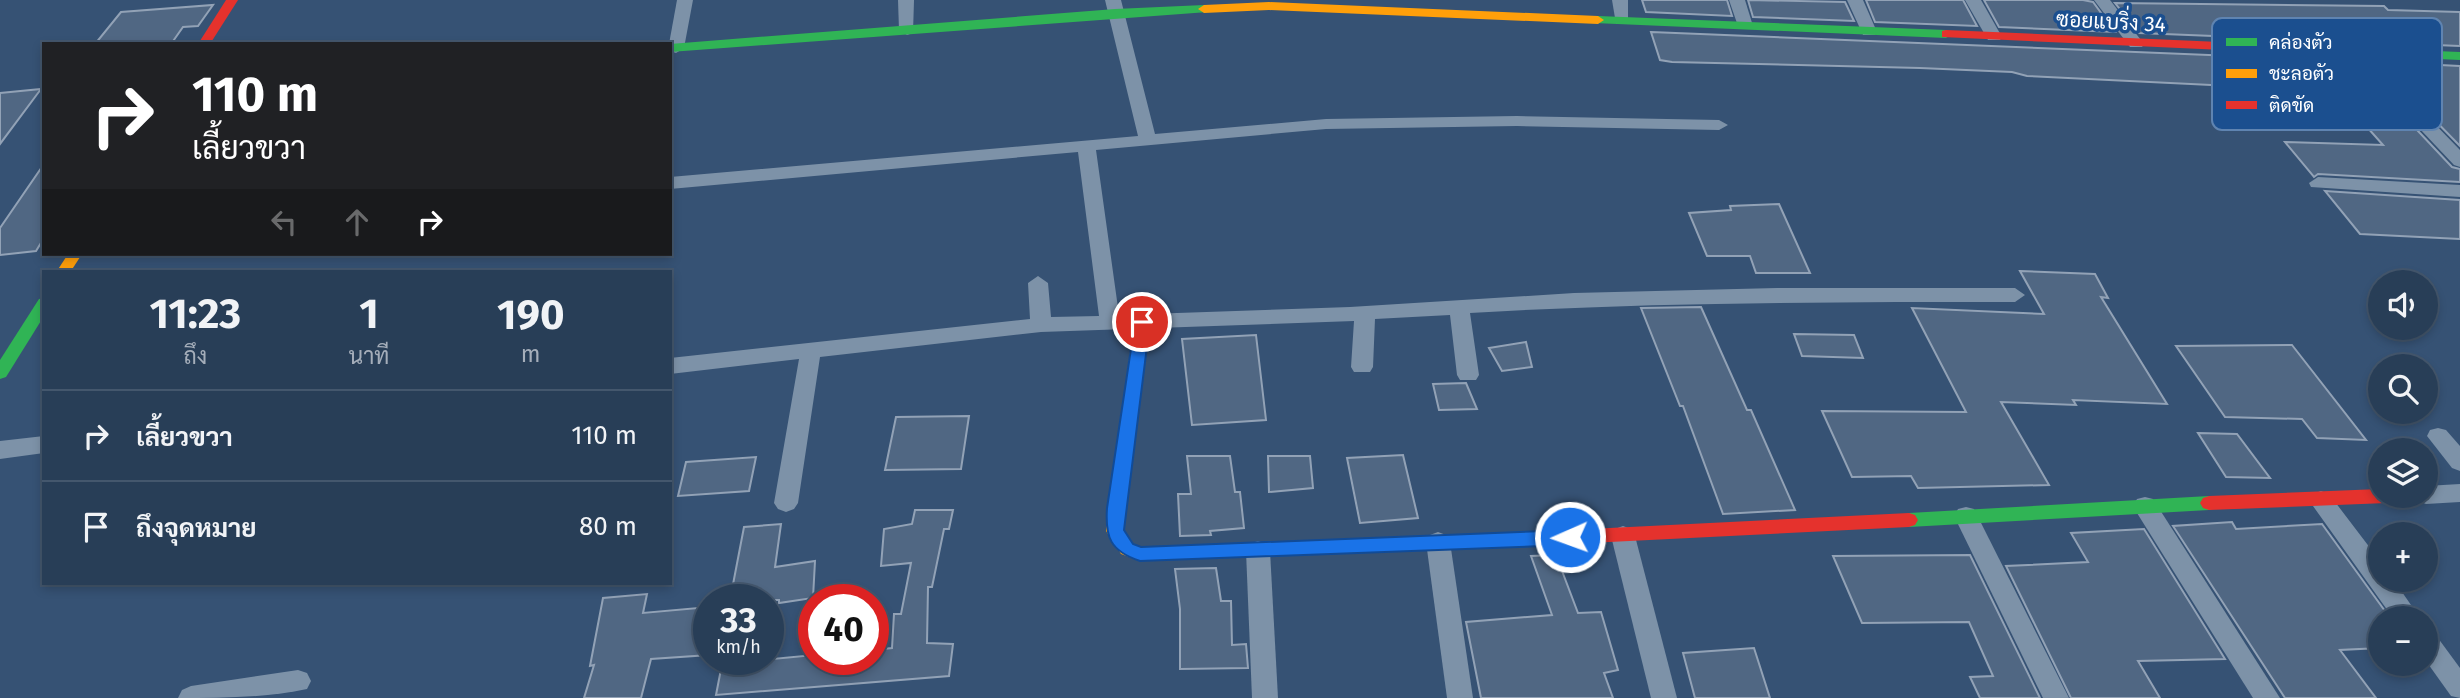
<!DOCTYPE html>
<html lang="th">
<meta charset="utf-8">
<style>
body{margin:0;font-family:"Fira Sans",Sarabun,sans-serif;background:#344961;color:#f1f3f6;height:100vh;display:flex;flex-direction:column;font-size:26px;white-space:nowrap}
*{box-sizing:border-box;margin:0}
p{font-size:23px;color:#a5aeba}
.icon{flex:none;width:38px;height:38px;fill:none;stroke:currentColor;stroke-width:2;stroke-linecap:round;stroke-linejoin:round}
.map{position:relative;flex:1;overflow:hidden}
.drawer{position:absolute;left:42px;top:270px;width:630px;height:315px;display:flex;flex-direction:column;background:#283e57;border-radius:0px;box-shadow:0 4px 10px #0003,0 0 0 2px #44576d}
.drawer>*{flex:none}
.hud{position:absolute;left:42px;top:42px;width:630px;height:214px;border-radius:0px;box-shadow:0 4px 10px #0003,0 0 0 2px #44576d;background:#202124;color:#fff;overflow:hidden}
.fabs{position:absolute;left:2368px;top:270px;display:grid;gap:14px}
.fabs a{display:grid;place-items:center;width:70px;height:70px;border-radius:50%;background:#283e57;box-shadow:0 4px 10px #0003,0 0 0 2px #44576d;font-size:35px}
.speed{position:absolute;left:693px;top:584px;display:flex;gap:14px;font-size:35px;font-weight:700;text-align:center}
.speed>*{display:grid;place-content:center;width:91px;height:91px;border-radius:50%;background:#283e57;box-shadow:0 4px 10px #0003,0 0 0 2px #44576d;line-height:1}
.speed small{font-size:18px;font-weight:400}
.speed .limit{border:10px solid #d22;background:#fff;color:#111}
.pin{position:absolute;display:grid;place-items:center;width:60px;height:60px;color:#fff;margin:-30px;border:4px solid #fff;border-radius:50%;box-shadow:0 2px 7px #0007}
.me{position:absolute;width:77px;margin:-38px;rotate:268deg;stroke-linejoin:round;filter:drop-shadow(0 0 5px #0008)}
.turn{display:flex;align-items:center;gap:24px;height:147px;padding:0 35px;font-size:32px}
.turn .icon{width:91px;height:91px;stroke-width:2.5}
.turn b{display:block;font-size:49px;line-height:60px}
.lanes{display:flex;align-items:center;height:66px;padding:0 35px;background:#0003;justify-content:center;gap:35px;direction:ltr}
.lanes .off{opacity:.35}
.eta{display:flex;justify-content:space-evenly;align-items:center;height:119px;text-align:center}
.eta b{font-size:42px;font-weight:700;line-height:49px}
ul{padding:0;list-style:none}
li{display:flex;align-items:center;gap:21px;height:91px;padding:0 35px;border-top:2px solid #44576d}
li div{flex:1}
li b{display:block;font-size:26px}
li em{font-style:normal}
.map>svg:first-child{display:block}
.building{fill:#506783;stroke:#92a2b6;stroke-width:2}
.lines{fill:none;stroke-linecap:round;stroke-linejoin:round}
.street{fill:#7d92a8;fill-rule:evenodd}
.fast{fill:#30b455;fill-rule:evenodd}
.slow{fill:#ff9f0a;fill-rule:evenodd}
.jam{fill:#e5322d;fill-rule:evenodd}
.route{fill:#1a73e8;stroke:#114b97;stroke-width:2}
.labels{text-anchor:middle;stroke-width:7;stroke-linejoin:round;paint-order:stroke}
.far-street-label{font-size:21px;fill:#fff;stroke:#1b4f8f}
.key{fill:#1b4f8f;stroke:#5f84b1;stroke-width:2}
.key-label{font-size:19px;fill:#fff}
</style>
<div class="map">
<svg width="2460" height="698" viewBox="0 0 2460 698">
<rect width="100%" height="100%" fill="#365274"/>
<g class="building">
<path d="M 1642,0 L 1727,0 L 1732,16 L 1646,12 Z"/>
<path d="M 1748,0 L 1845,2 L 1854,21 L 1753,17 Z"/>
<path d="M 1866,0 L 1963,0 L 1977,26 L 1875,22 Z"/>
<path d="M 1984,0 L 2083,0 L 2093,2 L 2115,32 L 1999,27 Z"/>
<path d="M 2115,3 L 2384,6 L 2388,10 L 2460,12 L 2460,46 L 2139,33 Z"/>
<path d="M 213,5 L 198,26 L 183,27 L 171,44 L 95,44 L 121,12 Z"/>
<path d="M 1651,32 L 2352,61 L 2452,167 L 2460,169 L 2460,182 L 2318,174 L 2314,177 L 2285,142 L 2383,145 L 2335,91 L 2027,76 L 2012,72 L 1920,68 L 1672,62 L 1660,60 Z"/>
<path d="M 2378,62 L 2460,66 L 2460,146 Z"/>
<path d="M 41,89 L 0,144 L 0,93 Z"/>
<path d="M 44,164 L 44,238 L 36,251 L 0,255 L 0,228 Z"/>
<path d="M 2325,191 L 2460,200 L 2460,239 L 2360,234 Z"/>
<path d="M 1779,204 L 1810,273 L 1756,273 L 1750,256 L 1707,256 L 1689,213 L 1731,210 L 1730,206 Z"/>
<path d="M 2020,271 L 2095,274 L 2108,298 L 2101,297 L 2167,404 L 2073,400 L 2076,405 L 2001,402 L 2049,485 L 1918,488 L 1911,476 L 1852,477 L 1822,411 L 1966,412 L 1912,308 L 2044,314 Z"/>
<path d="M 1701,307 L 1747,410 L 1751,410 L 1795,510 L 1723,514 L 1683,406 L 1680,406 L 1641,308 Z"/>
<path d="M 1794,334 L 1854,335 L 1863,358 L 1802,356 Z"/>
<path d="M 1256,335 L 1266,420 L 1192,425 L 1182,339 Z"/>
<path d="M 1526,342 L 1532,367 L 1502,371 L 1489,348 Z"/>
<path d="M 2292,345 L 2366,440 L 2317,438 L 2302,419 L 2225,417 L 2176,346 Z"/>
<path d="M 1466,383 L 1477,409 L 1439,410 L 1433,384 Z"/>
<path d="M 969,416 L 961,469 L 885,470 L 896,417 Z"/>
<path d="M 2198,433 L 2237,434 L 2270,478 L 2226,477 Z"/>
<path d="M 1403,455 L 1418,518 L 1360,523 L 1347,458 Z"/>
<path d="M 1187,456 L 1230,456 L 1235,492 L 1240,492 L 1244,528 L 1210,531 L 1211,535 L 1180,536 L 1178,494 L 1191,494 Z"/>
<path d="M 1268,456 L 1310,456 L 1313,488 L 1269,492 Z"/>
<path d="M 756,457 L 749,491 L 678,496 L 686,462 Z"/>
<path d="M 915,510 L 953,510 L 949,529 L 944,529 L 932,587 L 928,587 L 927,643 L 953,644 L 949,676 L 716,695 L 722,664 L 814,655 L 814,660 L 873,660 L 873,650 L 892,648 L 894,614 L 901,614 L 911,563 L 881,566 L 884,529 L 912,524 Z"/>
<path d="M 2232,522 L 2236,529 L 2322,524 L 2390,618 L 2380,618 L 2380,648 L 2340,650 L 2376,698 L 2285,698 L 2173,526 Z"/>
<path d="M 781,524 L 775,567 L 815,561 L 813,598 L 779,603 L 779,600 L 730,600 L 744,527 Z"/>
<path d="M 2144,529 L 2225,659 L 2138,661 L 2160,698 L 2071,698 L 2006,566 L 2088,562 L 2071,533 Z"/>
<path d="M 1556,555 L 1578,613 L 1601,612 L 1618,670 L 1604,673 L 1613,698 L 1481,698 L 1466,622 L 1552,615 L 1531,556 Z"/>
<path d="M 1970,555 L 2040,698 L 1980,698 L 1970,677 L 1993,676 L 1969,622 L 1862,623 L 1833,556 Z"/>
<path d="M 1216,568 L 1221,601 L 1231,601 L 1232,645 L 1246,644 L 1248,668 L 1180,669 L 1180,609 L 1175,569 Z"/>
<path d="M 647,594 L 643,613 L 709,607 L 709,655 L 651,659 L 641,698 L 584,698 L 594,665 L 590,666 L 603,598 Z"/>
<path d="M 1754,648 L 1770,698 L 1695,698 L 1683,653 Z"/>
</g>
<g class="lines">
<g class="street">
<path d="M 677,0 L 693,0 L 684,48 L 676,53 L 670,51 L 669,44 Z"/>
<path d="M 898,0 L 914,0 L 913,33 L 907,35 L 899,30 Z"/>
<path d="M 1105,0 L 1121,0 L 1155,134 L 1326,119 L 1517,116 L 1719,120 L 1728,125 L 1719,130 L 1517,126 L 1326,129 L 1096,150 L 1119,315 L 1350,307 L 1574,293 L 1777,288 L 2015,288 L 2025,295 L 2015,302 C 1833,302 1652,302 1470,313 L 1479,375 L 1476,380 L 1460,380 L 1457,375 L 1450,315 L 1375,319 L 1373,367 L 1370,372 L 1354,372 L 1351,367 L 1354,321 L 1041,332 L 820,357 L 798,503 L 794,509 L 786,512 L 778,509 L 774,503 L 799,359 L 670,374 L 670,358 L 1030,319 L 1028,283 L 1038,276 L 1048,283 L 1051,317 L 1099,316 L 1078,152 L 670,189 L 670,177 L 1138,136 Z"/>
<path d="M 1612,0 L 1628,0 L 1628,24 L 1616,24 Z"/>
<path d="M 1729,0 L 1745,0 L 1753,26 L 1751,29 L 1739,29 Z"/>
<path d="M 1847,0 L 1863,0 L 1877,32 L 1875,35 L 1863,35 Z"/>
<path d="M 1965,0 L 1981,0 L 2002,37 L 2000,40 L 1988,40 Z"/>
<path d="M 2094,0 L 2110,0 L 2144,44 L 2142,47 L 2130,47 Z"/>
<path d="M 2357,48 L 2363,50 L 2460,150 L 2460,167 L 2454,165 L 2351,56 L 2351,50 Z"/>
<path d="M 2318,177 L 2460,185 L 2460,197 L 2311,187 L 2309,183 Z"/>
<path d="M 2438,428 L 2446,430 L 2460,446 L 2460,471 L 2452,468 L 2427,436 L 2430,430 Z"/>
<path d="M 44,436 L 44,453 L 0,459 L 0,441 Z"/>
<path d="M 2460,484 L 2460,502 L 2426,504 L 2418,501 L 2415,495 L 2426,495 L 2426,486 Z"/>
<path d="M 2321,491 L 2329,494 L 2380,561 L 2380,579 L 2393,579 L 2420,618 L 2393,618 L 2313,506 L 2309,500 L 2313,494 Z"/>
<path d="M 2145,497 L 2153,499 L 2280,698 L 2253,698 L 2137,513 L 2133,506 L 2137,499 Z"/>
<path d="M 1966,507 L 1974,509 L 2069,698 L 2043,698 L 1954,516 L 1958,509 Z"/>
<path d="M 1623,526 L 1631,529 L 1635,536 L 1677,698 L 1651,698 L 1611,536 L 1615,529 Z"/>
<path d="M 1438,532 L 1446,535 L 1450,542 L 1473,698 L 1447,698 L 1426,542 L 1430,535 Z"/>
<path d="M 1258,541 L 1267,544 L 1270,551 L 1278,698 L 1252,698 L 1246,551 L 1249,544 Z"/>
<path d="M 2426,631 L 2435,634 L 2460,668 L 2460,698 L 2451,696 L 2426,661 Z"/>
<path d="M 298,670 L 307,673 L 311,681 L 307,689 C 267,698 220,698 178,698 L 182,690 L 191,686 Z"/>
</g>
<g class="fast">
<path d="M 1204,5 L 1210,9 L 1208,12 L 670,52 L 670,44 L 1115,9 Z"/>
<path d="M 1598,16 L 1946,30 L 1952,34 L 1946,38 L 1594,23 L 1592,20 Z"/>
<path d="M 2312,46 L 2460,52 L 2460,60 L 2308,53 L 2308,47 Z"/>
<path d="M 44,298 L 44,316 L 6,377 L 0,379 L 0,360 L 39,299 Z"/>
<path d="M 2209,496 L 2215,498 L 2218,503 L 2215,508 L 2209,510 L 1909,527 L 1903,525 L 1900,520 L 1903,515 L 1909,513 Z"/>
</g>
<g class="slow">
<path d="M 1269,2 L 1598,16 L 1604,20 L 1598,24 L 1269,10 L 1204,13 L 1198,9 L 1204,5 Z"/>
<path d="M 68,254 L 82,254 L 71,271 L 57,271 Z"/>
<path d="M 1142,317 L 1150,322 L 1124,530 L 1133,544 L 1141,547 L 1491,534 L 1497,536 L 1500,541 L 1497,546 L 1140,561 L 1121,554 L 1106,531 L 1134,322 Z"/>
</g>
<g class="jam">
<path d="M 226,0 L 238,0 L 210,44 L 198,44 Z"/>
<path d="M 1946,30 L 2312,46 L 2318,50 L 2312,54 L 1942,37 L 1942,31 Z"/>
<path d="M 2380,489 L 2380,495 L 2421,495 L 2418,500 L 2412,502 L 2209,510 L 2203,508 L 2200,503 L 2203,498 L 2209,496 Z"/>
<path d="M 1909,513 L 1915,515 L 1918,520 L 1915,525 L 1909,527 L 1491,548 L 1485,546 L 1482,541 L 1485,536 L 1491,534 Z"/>
</g>
</g>
<path class="route" d="M 1142,316 L 1150,322 L 1124,530 L 1133,544 L 1141,547 L 1570,530 L 1579,537 L 1570,545 L 1140,561 C 1110,551 1105,537 1107,508 L 1135,322 Z"/>
<g class="labels">
<g class="far-street-label">
<text transform="translate(2111 22) rotate(3)" y="7">ซอยแบริ่ง 34</text>
</g>
</g>
<rect x="2212" y="18" width="230" height="112" rx="10" class="key"/>
<rect x="2226" y="38" width="31" height="8" fill="#30b455"/>
<rect x="2226" y="69" width="31" height="9" fill="#ff9f0a"/>
<rect x="2226" y="101" width="31" height="8" fill="#e5322d"/>
<g class="key-label">
<text x="2269" y="49">คล่องตัว</text>
<text x="2269" y="80">ชะลอตัว</text>
<text x="2269" y="112">ติดขัด</text>
</g>
</svg>
<div class="fabs">
<a><svg class="icon" aria-label="sound" viewBox="0 0 24 24"><path d="M4 9h4l5-4v14l-5-4H4zM17 9q2 3 0 6"/></svg></a>
<a><svg class="icon" aria-label="search" viewBox="0 0 24 24"><circle cx="10" cy="10" r="6"/><path d="M15 15l6 6"/></svg></a>
<a><svg class="icon" aria-label="layers" viewBox="0 0 24 24"><path d="M12 4l9 5-9 5-9-5zM3 14l9 5 9-5"/></svg></a>
<a>+</a>
<a>−</a>
</div>
<div class="speed"><div>33<small>km/h</small></div><div class="limit">40</div></div>
<div class="pin" style="left:1142px;top:322px;background:#d93025"><svg class="icon" aria-label="arrive" viewBox="0 0 24 24"><path d="M6 21V4h12l-3 4 3 4H6"/></svg></div>
<svg class="me" style="left:1570px;top:537px" viewBox="-20 -20 40 40"><circle r="17" fill="#1a73e8" stroke="#fff" stroke-width="3"/><path d="M0-11L8 9 0 5-8 9z" fill="#fff"/></svg>
<div class="hud">
<div class="turn"><svg class="icon" aria-label="right" viewBox="0 0 24 24"><path d="M7 20v-9h11M14 6l5 5-5 5"/></svg><div><b>110 m</b>เลี้ยวขวา</div></div>
<div class="lanes"><svg class="icon off" aria-label="left" viewBox="0 0 24 24"><path d="M17 20v-9H6M10 6l-5 5 5 5"/></svg><svg class="icon off" aria-label="ahead" viewBox="0 0 24 24"><path d="M12 20V5M6 11l6-6 6 6"/></svg><svg class="icon" aria-label="right" viewBox="0 0 24 24"><path d="M7 20v-9h11M14 6l5 5-5 5"/></svg></div>
</div>
<section class="drawer">
<div class="eta">
<div><b>11:23</b><p>ถึง</p></div>
<div><b>1</b><p>นาที</p></div>
<div><b>190</b><p>m</p></div>
</div>
<ul>
<li><svg class="icon" aria-label="right" viewBox="0 0 24 24"><path d="M7 20v-9h11M14 6l5 5-5 5"/></svg><div><b>เลี้ยวขวา</b></div><em>110 m</em></li>
<li><svg class="icon" aria-label="arrive" viewBox="0 0 24 24"><path d="M6 21V4h12l-3 4 3 4H6"/></svg><div><b>ถึงจุดหมาย</b></div><em>80 m</em></li>
</ul>
</section>
</div>
